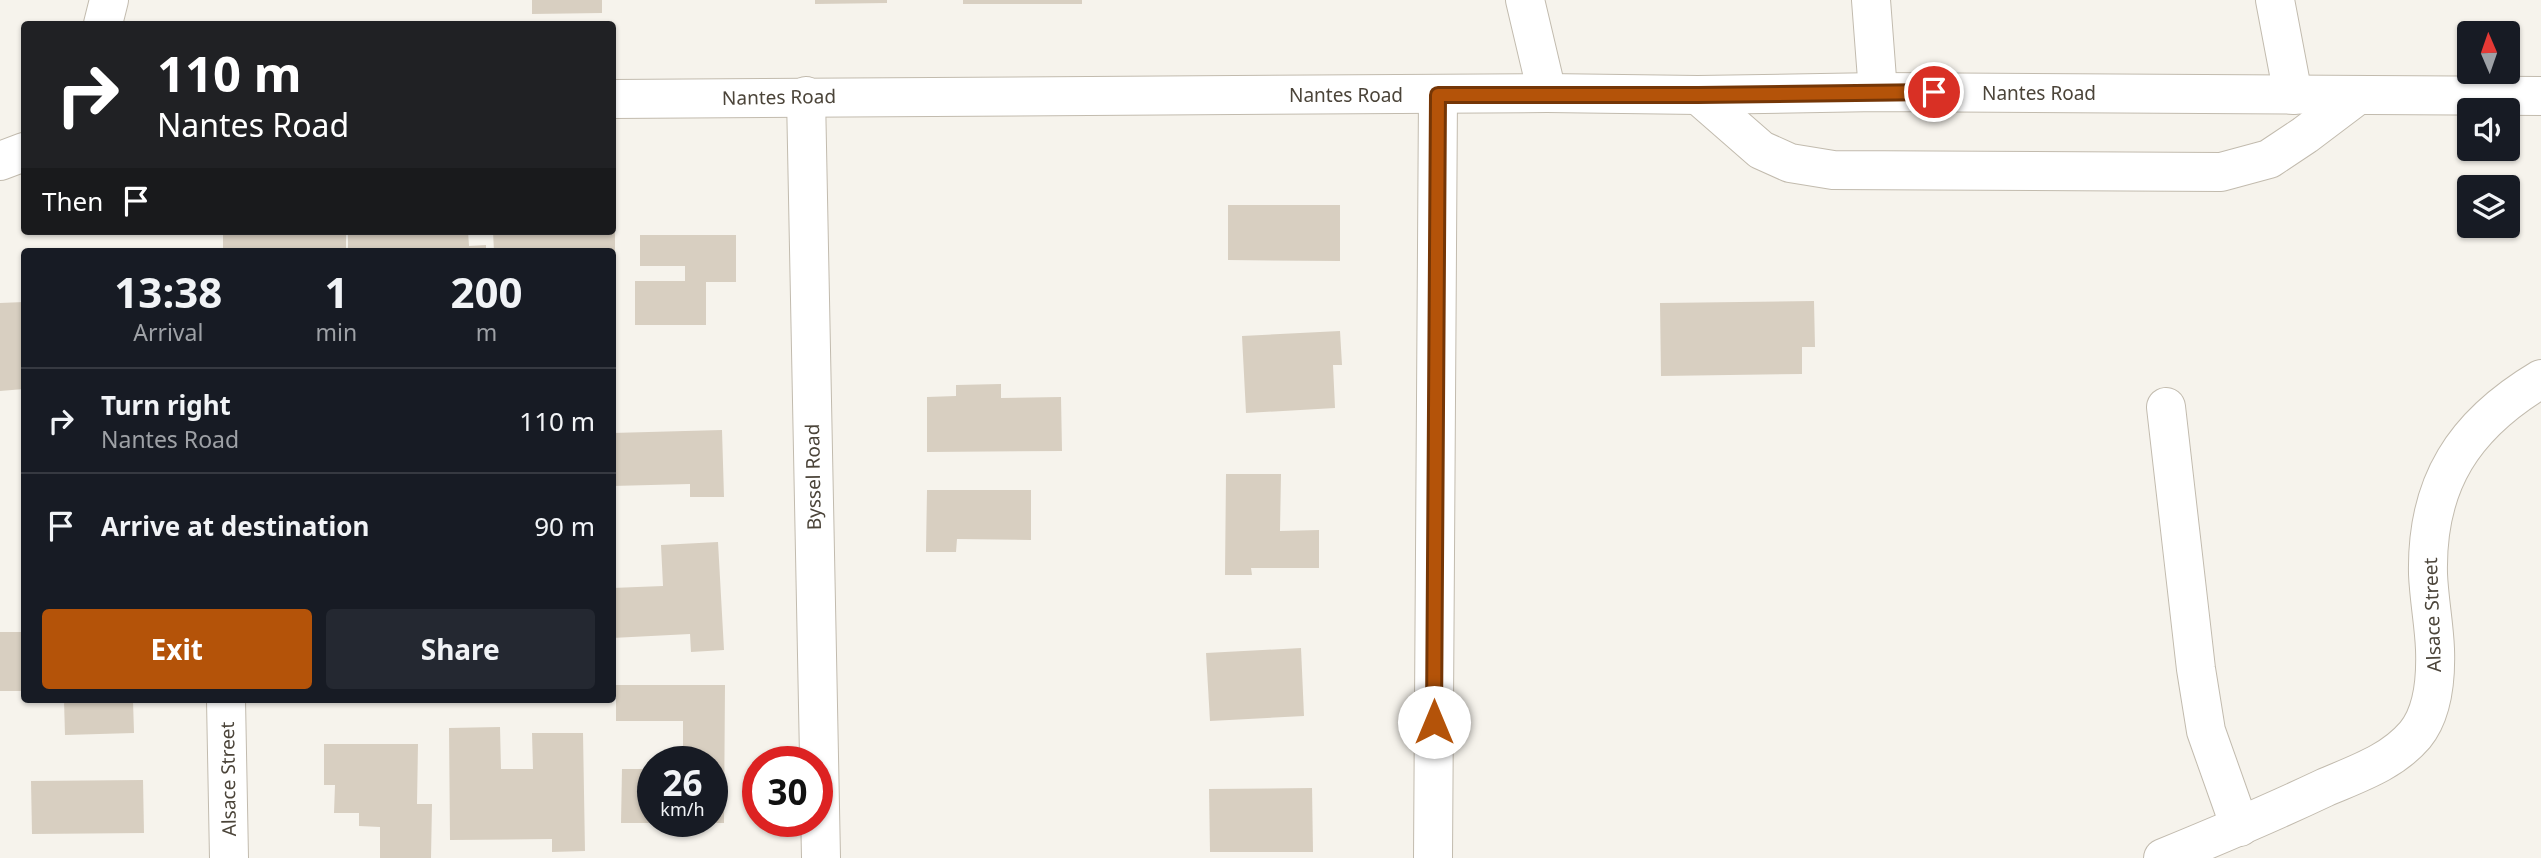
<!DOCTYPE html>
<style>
body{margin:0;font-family:"Noto Sans",sans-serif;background:#242831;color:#f1f3f6;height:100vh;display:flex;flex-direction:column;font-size:26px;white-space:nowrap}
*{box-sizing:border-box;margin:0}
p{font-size:23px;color:#9ea1a6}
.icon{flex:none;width:38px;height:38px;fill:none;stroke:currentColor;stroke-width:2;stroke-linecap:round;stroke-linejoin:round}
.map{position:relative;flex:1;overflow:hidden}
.side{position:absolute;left:21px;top:248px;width:595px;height:455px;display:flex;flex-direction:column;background:#171b24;border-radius:7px;box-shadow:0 2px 5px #0004}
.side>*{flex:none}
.banner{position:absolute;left:21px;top:21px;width:595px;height:214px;border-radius:7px;box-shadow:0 2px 5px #0004;background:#202124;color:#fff;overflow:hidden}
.needle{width:46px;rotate:358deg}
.buttons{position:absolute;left:2457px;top:21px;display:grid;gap:14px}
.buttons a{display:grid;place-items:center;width:63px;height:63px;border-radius:7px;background:#171b24;box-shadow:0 2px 5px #0004;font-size:35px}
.speed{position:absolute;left:637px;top:746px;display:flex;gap:14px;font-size:35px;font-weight:700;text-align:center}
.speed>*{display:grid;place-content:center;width:91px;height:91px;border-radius:50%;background:#171b24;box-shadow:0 2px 5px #0004;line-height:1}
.speed small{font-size:18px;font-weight:400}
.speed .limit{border:10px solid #d22;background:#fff;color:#111}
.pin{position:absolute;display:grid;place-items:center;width:60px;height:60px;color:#fff;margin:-30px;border:4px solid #fff;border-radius:50%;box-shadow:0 2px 7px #0007}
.me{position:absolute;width:77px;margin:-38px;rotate:0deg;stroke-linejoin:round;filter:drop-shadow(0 0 5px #0008)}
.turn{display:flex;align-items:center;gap:24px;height:147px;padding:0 21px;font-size:32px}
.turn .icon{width:91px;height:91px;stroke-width:2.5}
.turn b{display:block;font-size:49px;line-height:60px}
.then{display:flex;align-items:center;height:66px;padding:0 21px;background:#0003;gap:14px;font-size:26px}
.eta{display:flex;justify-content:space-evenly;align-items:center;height:119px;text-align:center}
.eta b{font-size:42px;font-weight:700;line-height:49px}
.primary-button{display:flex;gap:14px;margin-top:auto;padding:14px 21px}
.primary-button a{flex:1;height:80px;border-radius:7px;background:#b45309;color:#fff;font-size:28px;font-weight:700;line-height:80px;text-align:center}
.primary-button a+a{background:#242831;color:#f1f3f6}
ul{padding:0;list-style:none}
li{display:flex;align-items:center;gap:21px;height:105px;padding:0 21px;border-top:2px solid #363941}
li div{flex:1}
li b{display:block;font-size:26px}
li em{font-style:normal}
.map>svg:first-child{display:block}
.building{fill:#d8cfc1}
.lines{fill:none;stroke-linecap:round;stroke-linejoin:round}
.minor-casing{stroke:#c2bbae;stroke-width:40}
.minor{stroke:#fff;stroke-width:38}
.route-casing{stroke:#753606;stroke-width:18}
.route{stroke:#b45309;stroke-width:12}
.labels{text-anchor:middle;stroke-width:7;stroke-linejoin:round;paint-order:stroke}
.street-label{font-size:19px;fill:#4b4439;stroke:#fff}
</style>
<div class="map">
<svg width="2541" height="858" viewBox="0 0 2541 858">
<rect width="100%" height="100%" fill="#f6f3ec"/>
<g class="building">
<path d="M 532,0 L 602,0 L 602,13 L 532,14 Z"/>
<path d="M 815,0 L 887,0 L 887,3 L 815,4 Z"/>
<rect x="963" y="0" width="119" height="4"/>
<path d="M 1228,205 L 1340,205 L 1340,261 L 1228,260 Z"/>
<rect x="223" y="231" width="123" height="21"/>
<path d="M 348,231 L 468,231 L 469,246 L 486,245 L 486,252 L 348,252 Z"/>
<path d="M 493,231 L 615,231 L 615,260 L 612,260 L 612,252 L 494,252 Z"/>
<path d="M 640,235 L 736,235 L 736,282 L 706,282 L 706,325 L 635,325 L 635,281 L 685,281 L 685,266 L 640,266 Z"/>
<path d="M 1814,301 L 1815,347 L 1802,347 L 1802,374 L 1661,376 L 1660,303 Z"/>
<path d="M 24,302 L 24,389 L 0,391 L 0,303 Z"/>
<path d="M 1340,331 L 1342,365 L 1333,365 L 1335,408 L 1246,413 L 1242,336 Z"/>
<path d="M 1001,384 L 1001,398 L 1061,397 L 1062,451 L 927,452 L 927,397 L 956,396 L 956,385 Z"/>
<path d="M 722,430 L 724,497 L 690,497 L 690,484 L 612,486 L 612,433 Z"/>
<path d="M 1226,474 L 1281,474 L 1280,531 L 1319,530 L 1319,568 L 1251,568 L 1252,575 L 1225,575 Z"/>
<path d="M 927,490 L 1031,490 L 1031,540 L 957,539 L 956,552 L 926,552 Z"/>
<path d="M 718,542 L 724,650 L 691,652 L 690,634 L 612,638 L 612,588 L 663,586 L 661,545 Z"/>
<rect x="0" y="632" width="24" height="59"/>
<path d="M 1301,648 L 1304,716 L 1210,721 L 1206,653 Z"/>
<path d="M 616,685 L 725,685 L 724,823 L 712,823 L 712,761 L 683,761 L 683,721 L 616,721 Z"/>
<path d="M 64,700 L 133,700 L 134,733 L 65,735 Z"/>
<path d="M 500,727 L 501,769 L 533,769 L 532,733 L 583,733 L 585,851 L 552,852 L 552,839 L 450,840 L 449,728 Z"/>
<path d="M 324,744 L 418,744 L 417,804 L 432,804 L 431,858 L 380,858 L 380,827 L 359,826 L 359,813 L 334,813 L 335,785 L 324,785 Z"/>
<path d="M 622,769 L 653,769 L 653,823 L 621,823 Z"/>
<path d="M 143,780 L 144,833 L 32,834 L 31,781 Z"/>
<path d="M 1312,788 L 1313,852 L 1210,852 L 1209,789 Z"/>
</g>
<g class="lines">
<defs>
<g id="minor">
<path d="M 1525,0 L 1547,93"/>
<path d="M 1871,0 L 1878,92"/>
<path d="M 2275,0 L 2293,95"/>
<path d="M 103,24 L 109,0"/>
<path d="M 1698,95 L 1761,150 L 1790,163 L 1833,170 L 2221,172 L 2269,159 L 2305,135 L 2358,95"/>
<path d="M 806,96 L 821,858"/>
<path d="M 612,99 L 1547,93 L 1698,95 L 1878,92 L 2541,96"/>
<path d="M 0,161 L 24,152"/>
<path d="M 2166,407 L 2196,669 L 2206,731 L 2240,827"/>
<path d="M 226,700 L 229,858"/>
<path d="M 1433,858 L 1438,95"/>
<path d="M 2163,858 C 2217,836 2271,813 2324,788 C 2356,774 2391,763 2415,735 C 2434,712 2436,677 2435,649 C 2434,624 2429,599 2428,574 C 2426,483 2464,425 2541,379"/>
</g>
</defs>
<use href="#minor" class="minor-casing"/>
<use href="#minor" class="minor"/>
</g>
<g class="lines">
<defs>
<path id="route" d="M 1434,722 L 1438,95 L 1698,95 L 1934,92"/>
</defs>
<use href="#route" class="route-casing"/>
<use href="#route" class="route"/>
</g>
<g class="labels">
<g class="street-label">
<text x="2039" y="100">Nantes Road</text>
<text x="1346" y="102">Nantes Road</text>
<text transform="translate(779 97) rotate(-1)" y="7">Nantes Road</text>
<text transform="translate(813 477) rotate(-91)" y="7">Byssel Road</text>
<text transform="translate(2432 615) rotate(-92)" y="7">Alsace Street</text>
<text transform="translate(228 779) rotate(-91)" y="7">Alsace Street</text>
</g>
</g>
</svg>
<div class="buttons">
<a><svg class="needle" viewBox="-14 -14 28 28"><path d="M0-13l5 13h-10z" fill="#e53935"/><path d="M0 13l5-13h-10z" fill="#9ea1a6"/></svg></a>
<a><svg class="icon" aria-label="sound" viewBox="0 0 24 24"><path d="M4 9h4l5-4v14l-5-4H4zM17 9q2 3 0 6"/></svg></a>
<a><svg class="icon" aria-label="layers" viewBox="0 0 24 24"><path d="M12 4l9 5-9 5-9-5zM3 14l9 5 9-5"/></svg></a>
</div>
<div class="speed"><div>26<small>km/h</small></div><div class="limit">30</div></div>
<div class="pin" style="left:1934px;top:92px;background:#d93025"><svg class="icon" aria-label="arrive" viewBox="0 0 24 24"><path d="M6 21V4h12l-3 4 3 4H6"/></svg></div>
<svg class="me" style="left:1434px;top:722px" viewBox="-20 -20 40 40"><circle r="19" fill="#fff"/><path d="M0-13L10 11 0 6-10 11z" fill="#b45309"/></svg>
<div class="banner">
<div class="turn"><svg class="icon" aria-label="right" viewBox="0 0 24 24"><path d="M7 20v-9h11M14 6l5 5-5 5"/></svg><div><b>110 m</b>Nantes Road</div></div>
<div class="then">Then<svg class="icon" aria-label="arrive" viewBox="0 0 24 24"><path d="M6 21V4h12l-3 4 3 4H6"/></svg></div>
</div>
<section class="side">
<div class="eta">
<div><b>13:38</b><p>Arrival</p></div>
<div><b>1</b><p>min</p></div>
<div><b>200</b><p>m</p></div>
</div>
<ul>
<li><svg class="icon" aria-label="right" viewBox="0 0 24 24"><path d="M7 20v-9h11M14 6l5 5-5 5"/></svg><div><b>Turn right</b><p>Nantes Road</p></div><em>110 m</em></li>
<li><svg class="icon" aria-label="arrive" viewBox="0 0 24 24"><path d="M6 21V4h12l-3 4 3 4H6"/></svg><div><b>Arrive at destination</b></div><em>90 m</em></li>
</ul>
<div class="primary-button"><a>Exit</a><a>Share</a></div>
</section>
</div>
